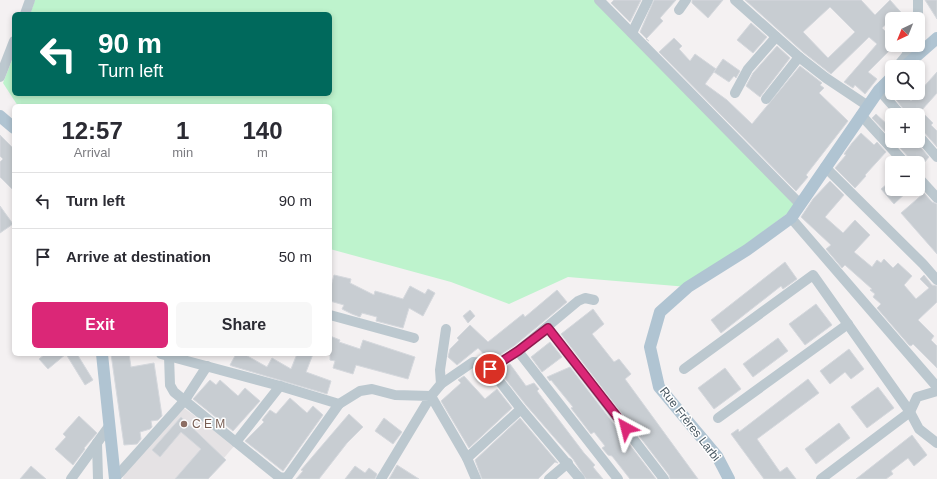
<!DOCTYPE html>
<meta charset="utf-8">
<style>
body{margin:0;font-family:Arial,sans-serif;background:#f7f7f7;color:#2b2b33;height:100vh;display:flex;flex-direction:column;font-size:15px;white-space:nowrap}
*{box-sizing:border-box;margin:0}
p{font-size:13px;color:#7c7c81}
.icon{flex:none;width:22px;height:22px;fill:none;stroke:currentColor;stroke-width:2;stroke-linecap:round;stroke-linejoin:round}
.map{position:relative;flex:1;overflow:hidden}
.panel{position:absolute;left:12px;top:104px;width:320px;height:252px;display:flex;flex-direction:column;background:#fff;border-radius:6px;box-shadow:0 2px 6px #0003}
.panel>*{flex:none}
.guide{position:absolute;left:12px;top:12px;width:320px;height:84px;border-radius:6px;box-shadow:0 2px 6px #0003;background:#00695c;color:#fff;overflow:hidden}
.needle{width:26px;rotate:223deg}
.tools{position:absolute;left:885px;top:12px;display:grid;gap:8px}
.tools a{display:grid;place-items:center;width:40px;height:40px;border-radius:6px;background:#fff;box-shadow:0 2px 6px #0003;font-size:20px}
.pin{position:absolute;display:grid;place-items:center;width:34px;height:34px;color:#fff;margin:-17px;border:2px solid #fff;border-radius:50%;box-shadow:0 1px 4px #0007}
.me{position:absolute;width:44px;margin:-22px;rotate:322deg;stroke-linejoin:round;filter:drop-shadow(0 0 3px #0008)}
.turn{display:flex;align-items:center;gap:14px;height:84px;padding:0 20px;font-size:18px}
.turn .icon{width:52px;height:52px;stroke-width:2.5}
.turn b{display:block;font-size:28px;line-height:34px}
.eta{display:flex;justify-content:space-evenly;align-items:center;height:68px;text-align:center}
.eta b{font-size:24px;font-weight:700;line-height:28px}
.cta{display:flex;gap:8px;margin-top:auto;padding:8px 20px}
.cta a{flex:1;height:46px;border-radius:6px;background:#db2777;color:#fff;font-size:16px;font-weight:700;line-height:46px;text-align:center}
.cta a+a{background:#f7f7f7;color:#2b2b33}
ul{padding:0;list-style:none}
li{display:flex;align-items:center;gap:12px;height:56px;padding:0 20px;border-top:1px solid #e1e1e2}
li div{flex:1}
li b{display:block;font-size:15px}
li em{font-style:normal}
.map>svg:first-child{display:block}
.education{fill:#e5e2e4}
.green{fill:#bef3cd}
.building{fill:#c8cdd2;stroke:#d5d8dd;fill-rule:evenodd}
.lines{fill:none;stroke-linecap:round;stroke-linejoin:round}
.minor{stroke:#bcc8cf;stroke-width:10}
.major{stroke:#b0c4d2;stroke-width:12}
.route-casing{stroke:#8e194d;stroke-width:10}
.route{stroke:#db2777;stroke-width:7}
.education-dot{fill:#8d6e63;stroke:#fff;stroke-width:1.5}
.labels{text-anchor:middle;stroke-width:3;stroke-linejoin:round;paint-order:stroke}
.education-label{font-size:12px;fill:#785e54;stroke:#fff;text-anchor:start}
.street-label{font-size:12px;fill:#485761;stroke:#fff}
</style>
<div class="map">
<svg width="937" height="479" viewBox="0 0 937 479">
<rect width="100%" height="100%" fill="#f4f1f2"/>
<path class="education" d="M 177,403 L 235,445 L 206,479 L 123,479 L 124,472 Z"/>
<path class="green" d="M 35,0 L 599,0 L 800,204 L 688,287 L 568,277 L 509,304 L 451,282 L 330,249 L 330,106 L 18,106 L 3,83 L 14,55 L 14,94 L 330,94 L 330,14 L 30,14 Z"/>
<g class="building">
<path d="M 614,0 L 641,0 L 630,22 L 611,3 Z"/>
<path d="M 654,0 L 676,0 L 660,18 L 663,21 L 646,39 L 649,41 L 640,32 Z"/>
<path d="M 692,0 L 723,0 L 708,18 L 692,3 Z"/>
<path d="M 745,0 L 861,0 L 875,15 L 890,0 L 907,19 L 892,19 L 882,28 L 892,38 L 892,48 L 868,72 L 877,79 L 865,94 L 855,85 L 853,88 L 844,82 L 877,44 L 869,37 L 831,74 L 803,52 ZM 830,7 L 855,32 L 828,58 L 803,32 Z"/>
<path d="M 925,0 L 937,0 L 937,19 Z"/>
<path d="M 751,23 L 767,37 L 753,53 L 737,40 Z"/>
<path d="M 674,38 L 682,46 L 679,49 L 690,61 L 695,54 L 716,69 L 705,84 L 727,100 L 752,124 L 800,66 L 822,83 L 820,85 L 824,88 L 819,93 L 848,121 L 806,175 L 808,177 L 796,191 L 659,52 Z"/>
<path d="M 777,46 L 790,58 L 760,97 L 746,86 L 753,73 Z"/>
<path d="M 723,59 L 740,71 L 736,78 L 734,76 L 729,82 L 714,72 Z"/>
<path d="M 937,72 L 937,93 L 921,111 L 933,123 L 931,125 L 937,131 L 937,147 L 923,131 L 918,129 L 918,115 L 908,115 L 894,97 L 897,93 L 903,93 L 911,101 Z"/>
<path d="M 876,114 L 890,127 L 892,125 L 892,139 L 872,118 Z"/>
<path d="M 861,133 L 874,145 L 877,142 L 886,152 L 865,175 L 866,176 L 855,188 L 835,168 L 846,155 L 844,154 L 852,143 Z"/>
<path d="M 0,135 L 14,149 L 14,191 L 0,177 L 0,162 L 3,159 L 0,156 Z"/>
<path d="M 894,141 L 915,141 L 929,157 L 918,170 L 918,163 L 911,163 L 910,159 Z"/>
<path d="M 892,180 L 892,189 L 910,189 L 894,204 L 881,189 Z"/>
<path d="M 830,181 L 844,195 L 825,217 L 843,233 L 855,220 L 870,235 L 854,252 L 872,267 L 877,260 L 881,263 L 884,259 L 893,268 L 898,263 L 912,276 L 904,285 L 916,299 L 929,288 L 920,279 L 924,275 L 932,285 L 937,286 L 937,302 L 918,320 L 934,336 L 931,340 L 937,346 L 937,368 L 913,344 L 911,346 L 909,345 L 877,308 L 881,304 L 873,297 L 875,294 L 870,290 L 872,289 L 845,265 L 842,268 L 826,249 L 831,245 L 801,217 L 813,199 Z"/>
<path d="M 924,193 L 932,202 L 937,204 L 937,254 L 901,213 Z"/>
<path d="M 0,206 L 13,224 L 0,233 Z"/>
<path d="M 785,262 L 797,279 L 783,289 L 781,286 L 721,333 L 711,320 Z"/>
<path d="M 334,275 L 351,279 L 350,283 L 374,295 L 375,291 L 403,299 L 410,286 L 425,294 L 428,289 L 435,293 L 423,316 L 409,308 L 403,328 L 376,321 L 377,317 L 362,313 L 360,317 L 352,314 L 342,309 L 344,305 L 330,301 L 330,290 Z"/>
<path d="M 557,290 L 567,302 L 514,346 L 490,361 L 478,348 L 457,365 L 448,357 L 450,349 L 459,340 L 457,338 L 470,325 L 488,342 L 523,314 L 525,317 Z"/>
<path d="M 816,304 L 832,325 L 805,345 L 789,324 Z"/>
<path d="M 593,309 L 604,324 L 592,334 L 614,362 L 619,359 L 631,374 L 625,379 L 698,479 L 670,479 L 669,475 L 561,334 Z"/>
<path d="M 470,310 L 475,316 L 468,323 L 463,316 Z"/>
<path d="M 330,336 L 340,340 L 339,342 L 360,349 L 363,340 L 415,357 L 408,379 L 356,365 L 353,374 L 333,368 L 335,361 L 330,360 Z"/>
<path d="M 778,338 L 788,351 L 753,377 L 743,364 Z"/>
<path d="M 550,342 L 562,357 L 542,372 L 531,357 Z"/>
<path d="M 849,349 L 864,369 L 851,379 L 845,372 L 830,384 L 820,371 Z"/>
<path d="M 45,354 L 66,354 L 48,369 L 39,359 Z"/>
<path d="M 66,354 L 77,354 L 93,380 L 85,385 Z"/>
<path d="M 111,354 L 129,354 L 131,367 L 154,363 L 162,416 L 158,420 L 151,421 L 152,427 L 150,429 L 140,432 L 141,439 L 137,444 L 124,445 Z"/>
<path d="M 236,354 L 244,354 L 267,367 L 272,358 L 291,369 L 297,354 L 313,354 L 306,372 L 331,381 L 327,394 L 232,366 L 230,365 Z"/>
<path d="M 510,364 L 526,386 L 534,383 L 539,389 L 537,391 L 584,453 L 595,465 L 593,467 L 603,479 L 586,479 L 573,459 L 526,405 L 499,371 Z"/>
<path d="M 570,367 L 656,479 L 630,479 L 612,456 L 608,455 L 602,448 L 605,446 L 594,432 L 591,434 L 571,408 L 573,407 L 551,380 L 550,381 L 547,377 Z"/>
<path d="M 725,368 L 741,389 L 714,409 L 698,388 Z"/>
<path d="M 464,376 L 485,399 L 497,389 L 512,408 L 469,448 L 441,401 L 461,383 L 458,380 Z"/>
<path d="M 808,379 L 819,393 L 757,439 L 780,472 L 787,467 L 796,479 L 764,479 L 731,434 L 738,429 L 739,432 Z"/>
<path d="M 210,380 L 216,385 L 220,380 L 238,396 L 245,388 L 260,401 L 233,431 L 193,399 Z"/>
<path d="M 878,387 L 894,408 L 867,428 L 851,407 Z"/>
<path d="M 290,398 L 307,413 L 313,406 L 323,415 L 283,471 L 245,441 L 264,422 L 262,420 L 270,410 L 276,414 Z"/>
<path d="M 349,414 L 363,427 L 347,443 L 319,479 L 296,479 L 303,471 L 301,470 Z"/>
<path d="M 79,416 L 97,433 L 84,448 L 85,449 L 73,465 L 55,449 L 66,437 L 63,434 Z"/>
<path d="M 181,417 L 226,460 L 208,479 L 175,479 L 201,449 L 181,432 L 160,457 L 152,450 Z"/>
<path d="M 384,418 L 402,432 L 393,444 L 375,431 Z"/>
<path d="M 520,418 L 558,463 L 555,462 L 538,479 L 482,479 L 475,460 Z"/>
<path d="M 839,423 L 850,438 L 816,464 L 805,449 Z"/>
<path d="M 912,435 L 927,455 L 914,466 L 908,458 L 891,471 L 893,474 L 886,479 L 856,479 Z"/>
<path d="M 397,465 L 419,479 L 389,479 Z"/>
<path d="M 31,466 L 46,479 L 20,479 Z"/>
<path d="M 355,466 L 365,473 L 369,468 L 377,474 L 375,479 L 345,479 Z"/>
</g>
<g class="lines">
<g class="minor">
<path d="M 599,0 L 800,204"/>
<path d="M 735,0 L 799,57 L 826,78 L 868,106"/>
<path d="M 918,0 L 918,31"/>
<path d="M 679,10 L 686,0"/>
<path d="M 25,14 L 30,0"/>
<path d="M 632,33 L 648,0"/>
<path d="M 897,67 L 906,56 L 911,45"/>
<path d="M 0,77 L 14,41"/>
<path d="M 883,85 L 879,90 L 901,115"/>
<path d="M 735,93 L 748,69 L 776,37"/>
<path d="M 766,99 L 799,57"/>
<path d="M 861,115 L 905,163"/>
<path d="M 918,135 L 937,157"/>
<path d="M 825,167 L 923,264 L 937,280"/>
<path d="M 918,177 L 937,198"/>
<path d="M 791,218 L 937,387"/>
<path d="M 330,315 L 414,338"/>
<path d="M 548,328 L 664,479"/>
<path d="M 518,351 L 618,479"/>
<path d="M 161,354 L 280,386 L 339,404 L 360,391 L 372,389 L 395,395 L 431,396 L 381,479"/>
<path d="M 169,356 L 170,385 L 174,392 L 279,477 L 284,478 L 288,476 L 339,404"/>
<path d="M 490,369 L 518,351 L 578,301 L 585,298 L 594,300"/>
<path d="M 684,369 L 813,275 L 910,412 L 919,429 L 937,443"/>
<path d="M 441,384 L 440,370 L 446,329"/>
<path d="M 718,418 L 848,324"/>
<path d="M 236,442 L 280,386"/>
<path d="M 97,443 L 98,479"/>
<path d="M 467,458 L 521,409"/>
<path d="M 115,478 L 185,400 L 207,366"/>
<path d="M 71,479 L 110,425"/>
<path d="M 476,479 L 467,458 L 431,396 L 441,384 L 473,362 L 481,363 L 490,369 L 521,409 L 580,479"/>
<path d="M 549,479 L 568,463"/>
<path d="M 821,479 L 910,412 L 917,397 L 937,391"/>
</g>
<g class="major">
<path d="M 904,67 L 937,38"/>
<path d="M 0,116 L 14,128"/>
<path d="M 102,354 L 115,479"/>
<path d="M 729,479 L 717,456 L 659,387 L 650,347 L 660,312 L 688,287 L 747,250 L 791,218 L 879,90 L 892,77"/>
</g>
</g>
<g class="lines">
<defs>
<path id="route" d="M 490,369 L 518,351 L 548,328 L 626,428"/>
</defs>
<use href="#route" class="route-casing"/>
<use href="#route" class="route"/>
</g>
<circle class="education-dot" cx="184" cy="424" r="4"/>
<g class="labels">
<g class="education-label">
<text x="192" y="428">C E M</text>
</g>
<g class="street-label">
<text transform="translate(690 424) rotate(52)" y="4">Rue Frères Larbi</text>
</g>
</g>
</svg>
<div class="tools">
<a><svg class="needle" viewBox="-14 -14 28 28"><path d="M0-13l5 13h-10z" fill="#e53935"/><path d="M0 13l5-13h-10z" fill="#7c7c81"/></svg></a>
<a><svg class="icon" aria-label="search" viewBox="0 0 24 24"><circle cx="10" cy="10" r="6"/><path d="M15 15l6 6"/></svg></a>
<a>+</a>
<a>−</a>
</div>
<div class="pin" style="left:490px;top:369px;background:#d93025"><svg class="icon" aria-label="arrive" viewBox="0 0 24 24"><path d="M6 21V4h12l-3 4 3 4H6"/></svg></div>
<svg class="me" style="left:626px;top:428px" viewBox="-20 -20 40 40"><path d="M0-17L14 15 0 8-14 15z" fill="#db2777" stroke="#fff" stroke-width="4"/></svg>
<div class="guide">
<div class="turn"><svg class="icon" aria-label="left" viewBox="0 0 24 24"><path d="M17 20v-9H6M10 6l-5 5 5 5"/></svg><div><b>90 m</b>Turn left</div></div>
</div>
<section class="panel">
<div class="eta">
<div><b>12:57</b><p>Arrival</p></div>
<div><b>1</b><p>min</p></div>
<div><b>140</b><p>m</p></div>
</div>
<ul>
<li><svg class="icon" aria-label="left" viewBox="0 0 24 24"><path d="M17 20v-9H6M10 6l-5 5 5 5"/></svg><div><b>Turn left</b></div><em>90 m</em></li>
<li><svg class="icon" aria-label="arrive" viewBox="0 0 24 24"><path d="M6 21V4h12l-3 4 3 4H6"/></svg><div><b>Arrive at destination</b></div><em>50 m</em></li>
</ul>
<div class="cta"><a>Exit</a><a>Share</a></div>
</section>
</div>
